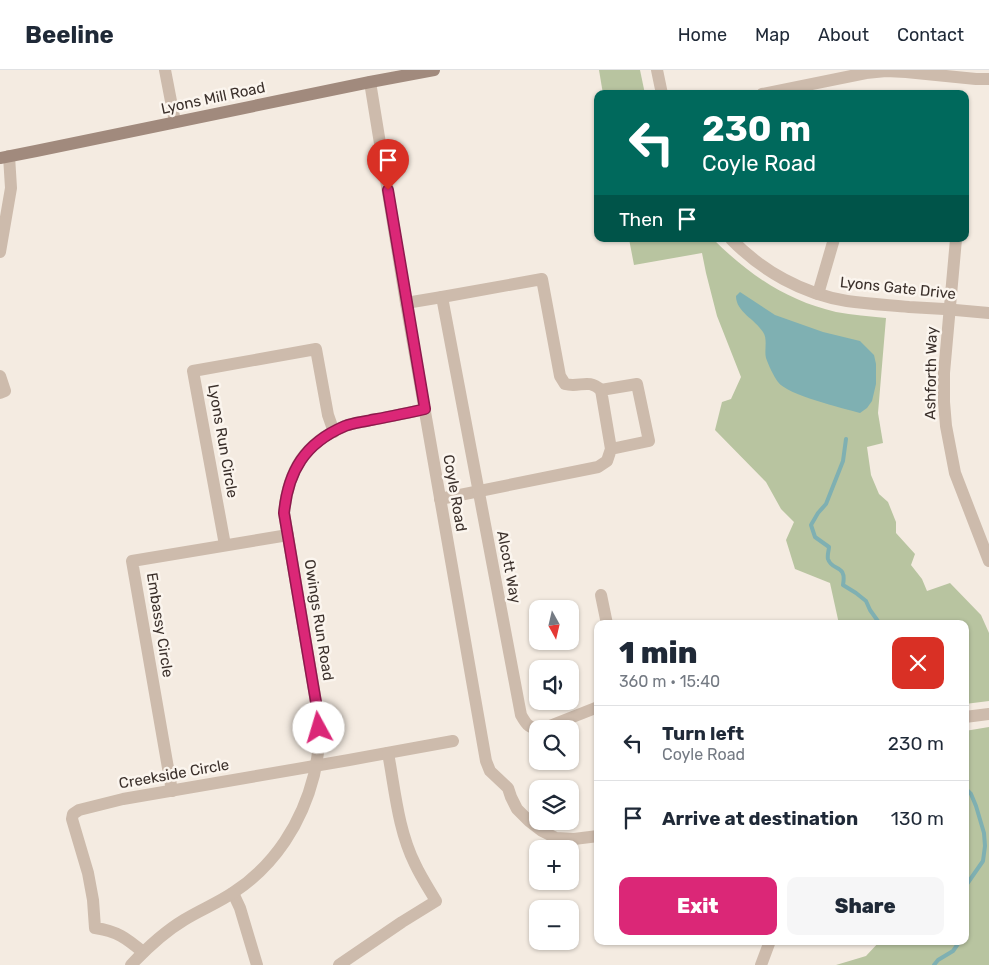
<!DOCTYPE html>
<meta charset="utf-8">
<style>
body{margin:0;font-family:Rubik,sans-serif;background:#f6f6f7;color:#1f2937;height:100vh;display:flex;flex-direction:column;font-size:19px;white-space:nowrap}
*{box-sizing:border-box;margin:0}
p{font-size:16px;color:#747a83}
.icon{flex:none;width:28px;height:28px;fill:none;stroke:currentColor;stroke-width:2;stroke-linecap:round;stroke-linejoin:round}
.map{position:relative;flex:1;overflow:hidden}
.panel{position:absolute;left:594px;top:550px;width:375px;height:325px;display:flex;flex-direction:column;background:#fff;border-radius:10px;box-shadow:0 1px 4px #0004}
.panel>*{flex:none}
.guide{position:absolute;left:594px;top:20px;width:375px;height:152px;border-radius:10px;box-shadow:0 1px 4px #0004;background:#00695c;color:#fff;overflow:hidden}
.needle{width:32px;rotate:172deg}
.tools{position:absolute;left:529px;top:530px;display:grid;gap:10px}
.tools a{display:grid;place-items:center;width:50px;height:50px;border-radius:10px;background:#fff;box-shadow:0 1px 4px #0004;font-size:25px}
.pin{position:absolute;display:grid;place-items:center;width:42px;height:42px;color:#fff;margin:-51px -21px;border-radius:50% 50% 50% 0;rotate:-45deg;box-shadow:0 0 5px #0007}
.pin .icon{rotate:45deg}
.me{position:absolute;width:55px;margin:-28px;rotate:354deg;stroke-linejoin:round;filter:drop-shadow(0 0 4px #0008)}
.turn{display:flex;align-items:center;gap:18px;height:105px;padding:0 25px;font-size:22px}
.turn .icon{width:65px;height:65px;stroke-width:2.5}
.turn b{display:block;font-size:35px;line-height:42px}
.then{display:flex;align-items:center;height:48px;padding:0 25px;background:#0003;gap:10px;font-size:19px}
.round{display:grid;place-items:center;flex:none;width:52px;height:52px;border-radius:10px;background:#f6f6f7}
.summary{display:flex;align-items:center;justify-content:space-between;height:85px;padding:0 25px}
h1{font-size:30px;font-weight:800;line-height:38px}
.cta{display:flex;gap:10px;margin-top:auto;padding:10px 25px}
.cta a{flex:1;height:58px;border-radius:10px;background:#db2777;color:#fff;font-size:20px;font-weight:800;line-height:58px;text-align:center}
.cta a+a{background:#f6f6f7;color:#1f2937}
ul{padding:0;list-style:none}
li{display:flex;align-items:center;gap:15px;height:75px;padding:0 25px;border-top:1px solid #e0e1e3}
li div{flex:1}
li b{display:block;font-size:19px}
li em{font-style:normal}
header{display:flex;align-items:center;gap:30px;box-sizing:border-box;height:70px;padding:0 25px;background:#fff;border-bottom:1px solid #e0e1e3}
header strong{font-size:24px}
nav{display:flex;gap:28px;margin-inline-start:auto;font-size:18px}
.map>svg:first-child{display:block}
.green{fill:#b8c4a0}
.water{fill:#7fb0b2}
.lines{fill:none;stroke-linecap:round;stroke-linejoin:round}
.stream{stroke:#7fb0b2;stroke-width:4}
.street{stroke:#cdbbac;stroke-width:12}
.secondary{stroke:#a18a7d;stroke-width:12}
.route-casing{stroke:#8e194d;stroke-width:12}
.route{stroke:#db2777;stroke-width:9}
.labels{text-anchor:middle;stroke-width:5;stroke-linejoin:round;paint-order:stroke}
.street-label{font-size:15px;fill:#3b302b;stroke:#fbf5ee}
</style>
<header>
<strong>Beeline</strong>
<nav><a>Home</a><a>Map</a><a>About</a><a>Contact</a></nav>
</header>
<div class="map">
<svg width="989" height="895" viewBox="0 0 989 895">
<rect width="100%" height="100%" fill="#f4ebe1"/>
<g class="green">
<path d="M 599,0 L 640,0 L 645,24 L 603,24 Z"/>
<path d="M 629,169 L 713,169 C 748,204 787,231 836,242 C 853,245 869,246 886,248 L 878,343 L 883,373 L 867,377 L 871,405 L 879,424 L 888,432 L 896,452 L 896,463 L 915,484 L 911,495 L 922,509 L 927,521 L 950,513 L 981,545 L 989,563 L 989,631 L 965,634 L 965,554 L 839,554 L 830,513 L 795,499 L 786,470 L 794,452 L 781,439 L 766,412 L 715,360 L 722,332 L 731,329 L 741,307 L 717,246 L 706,203 L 702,183 L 634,195 Z"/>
<path d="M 989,657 L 989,895 L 836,895 L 866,886 L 880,871 L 965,871 L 965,661 Z"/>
</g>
<path class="water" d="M 740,222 L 775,245 L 823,262 L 860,271 L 874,285 L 876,294 L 876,314 L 872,331 L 867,338 L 860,343 C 843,338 787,325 778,312 C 774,307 768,294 766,288 C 764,280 768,269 763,262 C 755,249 736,242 736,226 Z"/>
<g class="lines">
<g class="stream">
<path d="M 846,369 L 843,391 L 826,434 L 818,443 L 811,455 L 815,467 L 829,477 C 829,480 827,485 828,489 C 832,502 847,493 843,515 L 856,523 L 866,531 L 870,540 L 880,554"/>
<path d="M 965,718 L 971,724 L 976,736 L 984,763 L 985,776 L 983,791 L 967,814 L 965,820"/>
<path d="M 934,895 L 938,890 L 953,881 L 960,871"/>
</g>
<g class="street">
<path d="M 165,0 L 175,52"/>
<path d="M 657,0 L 662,24"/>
<path d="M 370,12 L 406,233 L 486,691 L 490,701 L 508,718 L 511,727 L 517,739 L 529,751 L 542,761 L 556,768 L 574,769 L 598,766"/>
<path d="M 762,24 L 866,3 L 886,1 L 906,2 L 976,9 L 989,9"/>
<path d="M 731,169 C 762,201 803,224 847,231 C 868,234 888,235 909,237 C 935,238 962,240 989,243"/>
<path d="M 956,169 L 944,303 L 944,332 L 946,356 L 955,403 L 989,491"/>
<path d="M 0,182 L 11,118 L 9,86"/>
<path d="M 818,224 L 834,169"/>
<path d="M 406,233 L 442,227"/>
<path d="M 0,306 L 5,321 L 0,323"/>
<path d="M 440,429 L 598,397 L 607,391 L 611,379 L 649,371 L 637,314 L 601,320 L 611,379"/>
<path d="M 225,475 L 193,301 L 316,279 L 328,345 L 334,362"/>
<path d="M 601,525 L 607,554"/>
<path d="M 965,647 L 989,644"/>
<path d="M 538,659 C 528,658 525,652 521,645 L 442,227 L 542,209 L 560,306 L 565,314 C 580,318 588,308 601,320"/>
<path d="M 542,659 L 598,637"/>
<path d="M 172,721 L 132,491 L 288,465"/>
<path d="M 233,823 L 240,838 L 257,895"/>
<path d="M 143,882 C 126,868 117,861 95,858 L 93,830 L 88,803 L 72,749 L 73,744 L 79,740 L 123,729 L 349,690 L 453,671"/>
<path d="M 131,895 C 147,878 164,862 184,850 C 200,840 218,833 234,822 C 275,795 302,753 314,705 C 316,694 319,682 319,671 C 320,662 318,653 318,644 L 284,443 C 288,401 304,373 345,356 C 353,353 363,352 371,350 C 389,347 407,343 425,339"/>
<path d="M 339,895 L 402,852 L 436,831 C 429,819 421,807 415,794 C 398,760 395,720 388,683"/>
<path d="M 761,895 L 770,871"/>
</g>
<path class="secondary" d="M 0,88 L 36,81 L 370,12 L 434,0"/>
</g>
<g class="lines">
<defs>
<path id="route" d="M 319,658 L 318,644 L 284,443 C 288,401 305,373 345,356 C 353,353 363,352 371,350 C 389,347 407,343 425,339 L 388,120"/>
</defs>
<use href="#route" class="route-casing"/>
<use href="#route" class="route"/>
</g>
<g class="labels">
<g class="street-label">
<text transform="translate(213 28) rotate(-12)" y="5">Lyons Mill Road</text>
<text transform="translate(898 218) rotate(6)" y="5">Lyons Gate Drive</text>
<text transform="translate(931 303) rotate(-89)" y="5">Ashforth Way</text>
<text transform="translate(223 371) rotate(80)" y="5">Lyons Run Circle</text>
<text transform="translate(455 423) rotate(80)" y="5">Coyle Road</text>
<text transform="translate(509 497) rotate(79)" y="5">Alcott Way</text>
<text transform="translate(319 550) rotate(81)" y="5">Owings Run Road</text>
<text transform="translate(160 555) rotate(81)" y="5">Embassy Circle</text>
<text transform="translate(174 704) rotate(-10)" y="5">Creekside Circle</text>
</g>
</g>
</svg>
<div class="tools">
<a><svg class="needle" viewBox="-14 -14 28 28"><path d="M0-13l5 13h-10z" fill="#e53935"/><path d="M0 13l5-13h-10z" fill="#747a83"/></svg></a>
<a><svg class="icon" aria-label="sound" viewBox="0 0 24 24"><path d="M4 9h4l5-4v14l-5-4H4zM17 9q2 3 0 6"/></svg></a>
<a><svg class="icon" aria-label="search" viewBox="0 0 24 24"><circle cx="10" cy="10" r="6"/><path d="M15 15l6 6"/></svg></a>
<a><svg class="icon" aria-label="layers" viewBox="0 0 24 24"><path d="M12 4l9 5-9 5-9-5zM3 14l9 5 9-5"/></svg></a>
<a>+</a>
<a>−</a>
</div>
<div class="pin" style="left:388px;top:120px;background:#d93025"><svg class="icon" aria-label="arrive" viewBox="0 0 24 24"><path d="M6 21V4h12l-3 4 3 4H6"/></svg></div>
<svg class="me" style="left:319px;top:658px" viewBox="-20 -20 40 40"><circle r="19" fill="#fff"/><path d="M0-13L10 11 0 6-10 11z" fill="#db2777"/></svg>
<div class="guide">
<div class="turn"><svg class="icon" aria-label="left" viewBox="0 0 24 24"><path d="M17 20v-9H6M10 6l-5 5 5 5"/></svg><div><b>230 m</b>Coyle Road</div></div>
<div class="then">Then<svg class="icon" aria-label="arrive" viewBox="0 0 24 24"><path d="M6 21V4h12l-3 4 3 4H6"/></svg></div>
</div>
<section class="panel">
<div class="summary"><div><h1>1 min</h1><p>360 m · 15:40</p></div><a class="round" style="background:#d93025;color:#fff"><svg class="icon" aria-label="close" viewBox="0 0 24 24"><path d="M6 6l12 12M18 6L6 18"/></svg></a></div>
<ul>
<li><svg class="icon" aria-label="left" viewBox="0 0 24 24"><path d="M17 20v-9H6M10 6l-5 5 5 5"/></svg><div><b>Turn left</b><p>Coyle Road</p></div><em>230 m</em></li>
<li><svg class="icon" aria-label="arrive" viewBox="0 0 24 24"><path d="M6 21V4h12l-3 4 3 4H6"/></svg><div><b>Arrive at destination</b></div><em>130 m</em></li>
</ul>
<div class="cta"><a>Exit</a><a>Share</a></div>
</section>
</div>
